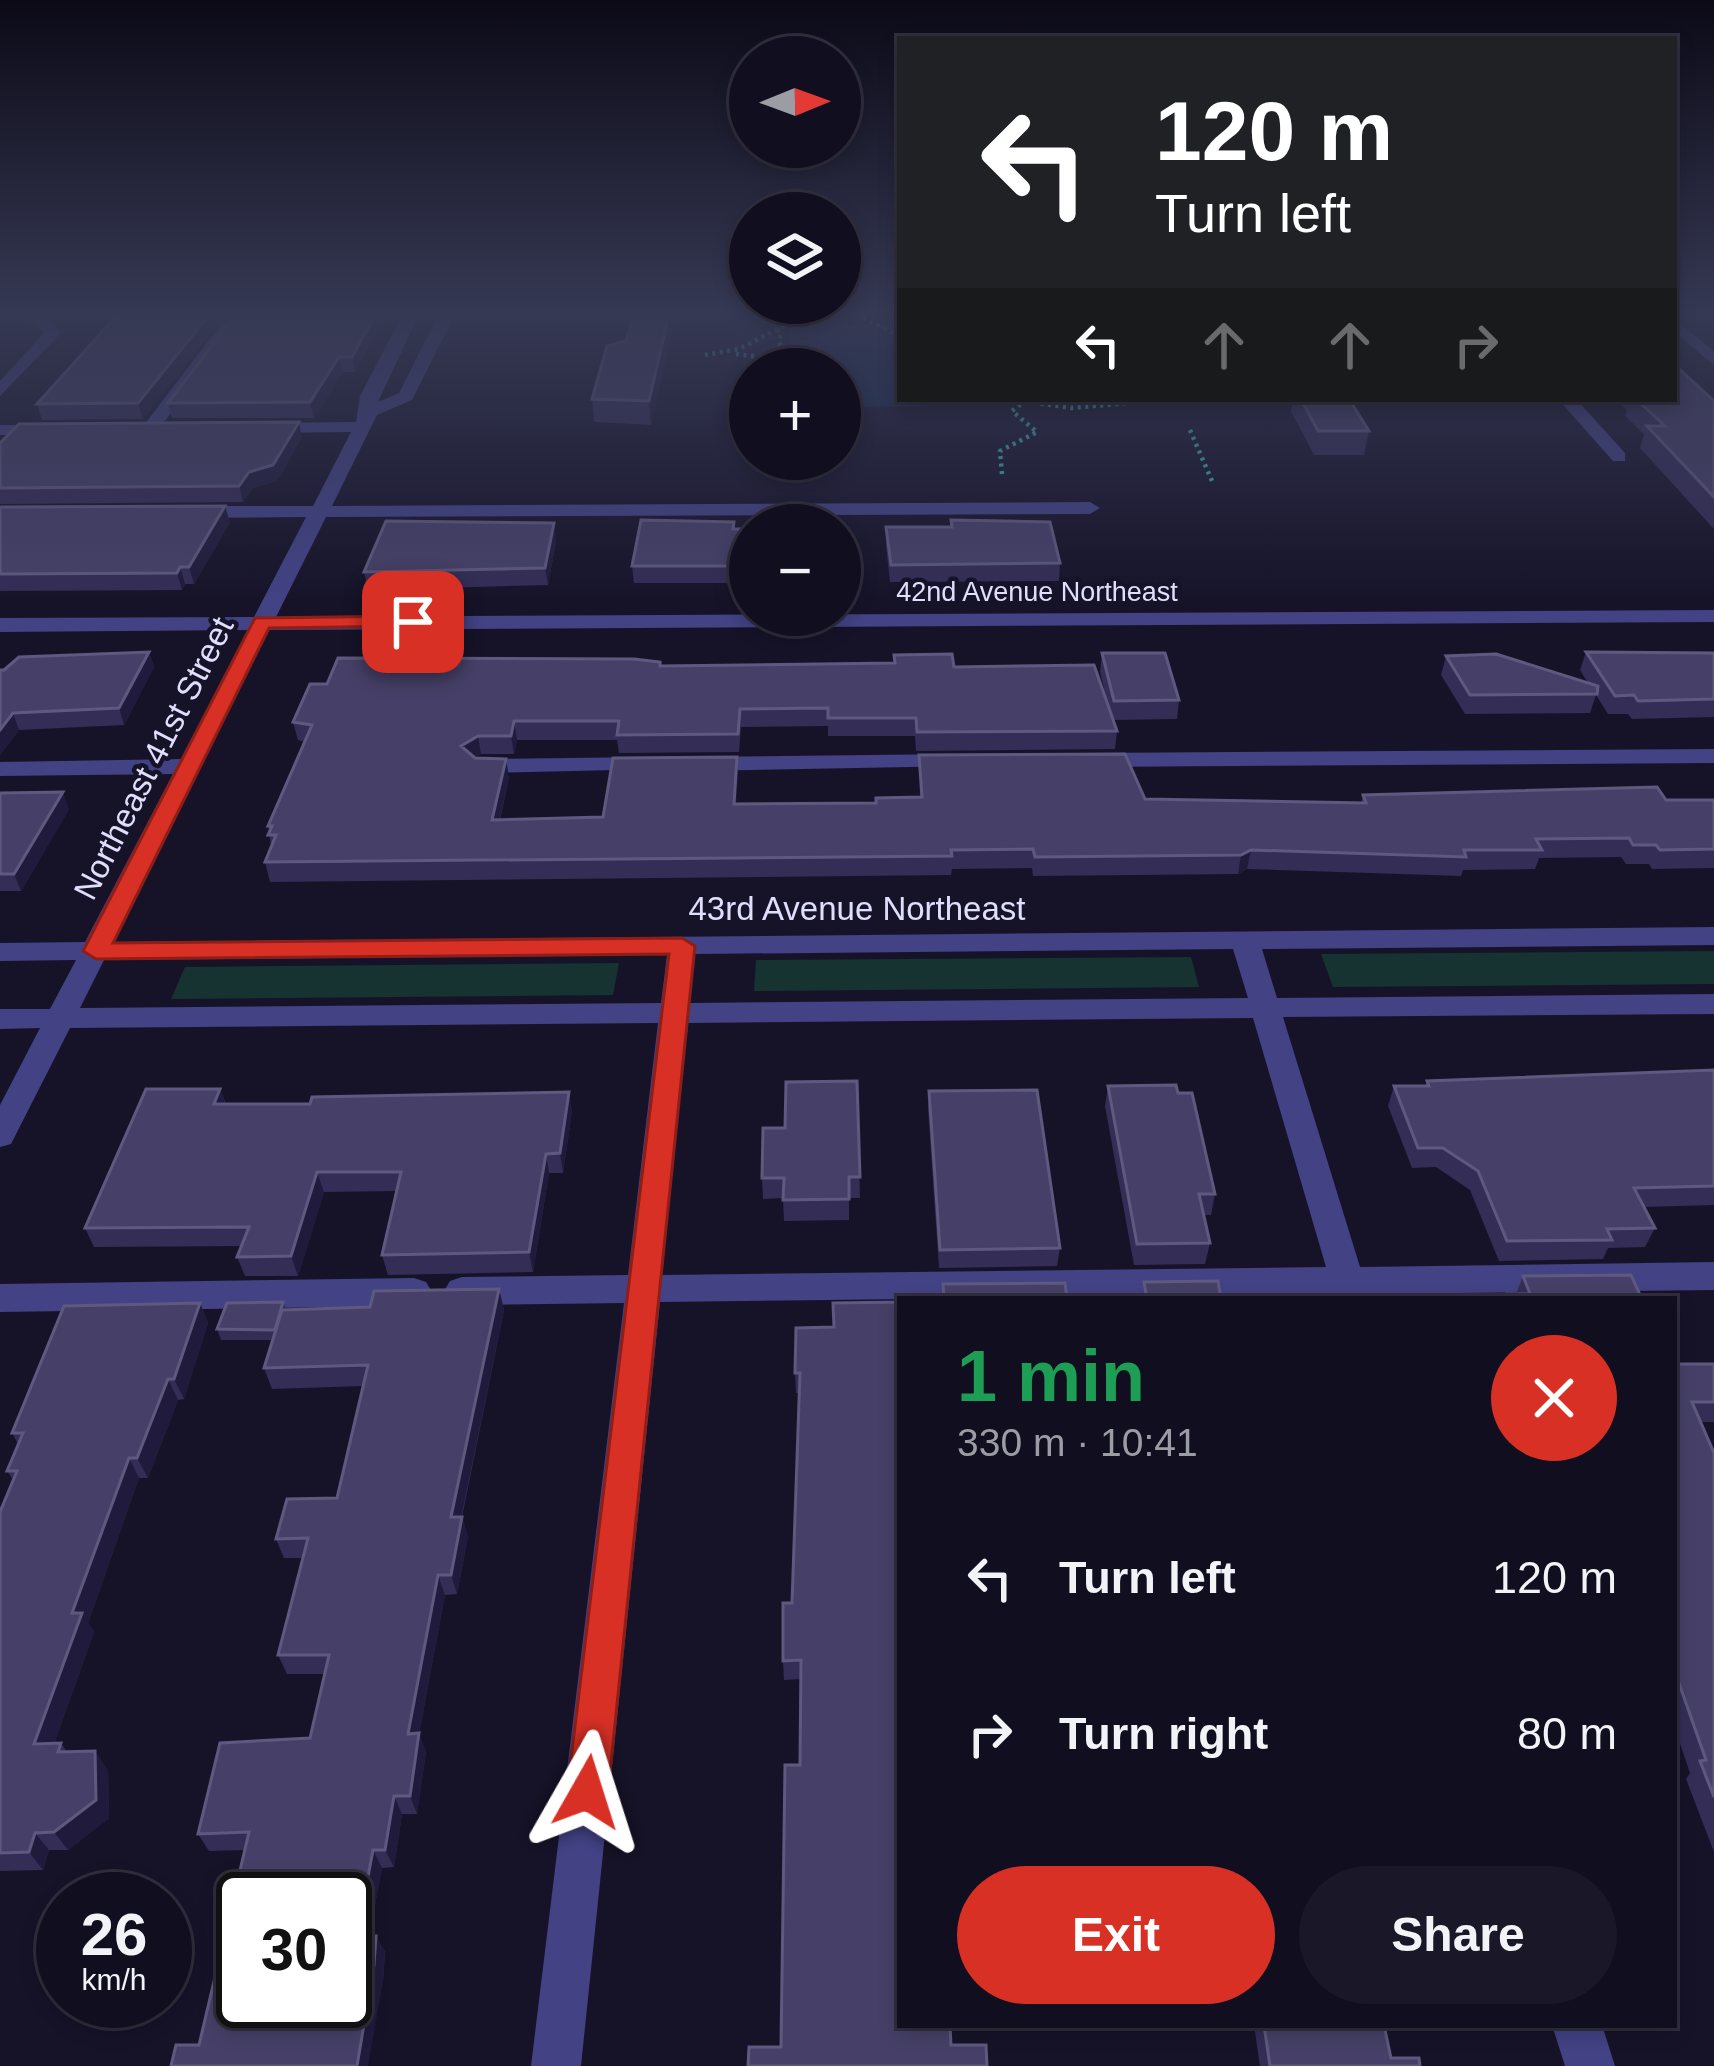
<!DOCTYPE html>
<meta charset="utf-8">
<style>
body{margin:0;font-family:Helvetica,sans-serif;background:#191728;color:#f1f3f6;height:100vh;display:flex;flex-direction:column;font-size:45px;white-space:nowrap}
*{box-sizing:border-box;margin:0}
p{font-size:39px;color:#9c9ca4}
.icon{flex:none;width:66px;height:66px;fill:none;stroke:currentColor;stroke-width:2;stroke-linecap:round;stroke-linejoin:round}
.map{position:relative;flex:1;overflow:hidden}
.panel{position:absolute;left:897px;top:1296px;width:780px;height:732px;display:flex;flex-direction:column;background:#100e1f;border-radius:0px;box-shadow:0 6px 18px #0003,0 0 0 3px #302e3d}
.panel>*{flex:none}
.banner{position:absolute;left:897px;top:36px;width:780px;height:366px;border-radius:0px;box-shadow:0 6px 18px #0003,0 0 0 3px #302e3d;background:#202124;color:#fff;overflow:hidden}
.needle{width:78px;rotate:89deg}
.buttons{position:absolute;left:729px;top:36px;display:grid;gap:24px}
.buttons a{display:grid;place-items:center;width:132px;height:132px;border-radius:50%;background:#100e1f;box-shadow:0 6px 18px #0003,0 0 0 3px #302e3d;font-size:60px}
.speed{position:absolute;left:36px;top:1872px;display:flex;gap:24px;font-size:60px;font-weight:700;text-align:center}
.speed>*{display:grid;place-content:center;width:156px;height:156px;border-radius:50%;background:#100e1f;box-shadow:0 6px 18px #0003,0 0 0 3px #302e3d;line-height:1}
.speed small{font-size:30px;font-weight:400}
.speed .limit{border:6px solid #111;border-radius:18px;background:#fff;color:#111}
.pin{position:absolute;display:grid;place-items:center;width:102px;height:102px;color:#fff;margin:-51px;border-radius:24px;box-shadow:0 6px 18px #0006}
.me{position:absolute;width:132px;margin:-66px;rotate:6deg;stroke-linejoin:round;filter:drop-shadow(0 0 9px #0008)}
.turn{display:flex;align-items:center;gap:42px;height:252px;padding:0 60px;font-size:54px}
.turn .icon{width:156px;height:156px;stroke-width:2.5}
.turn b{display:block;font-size:84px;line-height:102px}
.lanes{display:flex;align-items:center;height:114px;padding:0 60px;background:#0003;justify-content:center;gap:60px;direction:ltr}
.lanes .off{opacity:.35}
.round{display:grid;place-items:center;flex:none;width:126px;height:126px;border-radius:63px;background:#191728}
.head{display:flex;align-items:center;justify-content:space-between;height:204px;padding:0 60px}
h1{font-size:72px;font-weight:700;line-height:90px;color:#1e9e55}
.primary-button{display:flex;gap:24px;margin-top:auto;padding:24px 60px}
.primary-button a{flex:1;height:138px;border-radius:72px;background:#d93025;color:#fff;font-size:48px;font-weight:700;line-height:138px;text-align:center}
.primary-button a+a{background:#191728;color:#f1f3f6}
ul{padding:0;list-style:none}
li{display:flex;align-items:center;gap:36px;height:156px;padding:0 60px}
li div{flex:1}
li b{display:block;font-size:45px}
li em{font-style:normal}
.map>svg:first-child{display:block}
.green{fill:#163331}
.water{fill:#132b4d}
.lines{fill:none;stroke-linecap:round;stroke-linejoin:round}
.path{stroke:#3ab4a8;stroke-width:4.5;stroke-dasharray:3 4.5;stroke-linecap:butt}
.minor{fill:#424285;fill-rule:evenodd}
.wall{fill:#342d56}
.shaded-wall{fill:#201b3c}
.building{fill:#464068;stroke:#5e597f;stroke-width:3;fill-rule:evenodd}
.route{fill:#d93025;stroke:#8d1f18;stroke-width:3}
.labels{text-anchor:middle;stroke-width:9;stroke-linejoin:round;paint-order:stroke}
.far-street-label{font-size:27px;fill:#e0defd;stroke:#161329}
.street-label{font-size:33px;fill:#e0defd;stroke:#161329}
</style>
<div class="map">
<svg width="1714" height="2066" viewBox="0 0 1714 2066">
<rect width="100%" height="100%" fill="#161329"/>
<g class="green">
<path d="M 1714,951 L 1714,984 L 1333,987 L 1321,954 Z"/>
<path d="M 1191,957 L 1199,987 L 754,991 L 756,960 Z"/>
<path d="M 619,963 L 613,995 L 171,999 L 185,967 Z"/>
</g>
<path class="water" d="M 885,314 L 900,314 L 900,399 L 936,400 L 925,406 L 840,407 L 840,369 L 792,369 L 799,356 L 791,344 L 790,328 C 822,313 857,340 885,314 Z"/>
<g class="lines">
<g class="path">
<path d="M 857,314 L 900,337"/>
<path d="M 736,354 L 787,360 L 779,342 L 781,332 L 775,328"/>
<path d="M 705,355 L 739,349 L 806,314"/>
<path d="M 1011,399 L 1071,408 L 1172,399"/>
<path d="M 1190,430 L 1212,481"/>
<path d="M 1002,474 L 1000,451 L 1037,432 L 1012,411 L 1023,402"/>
</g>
<g class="minor">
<path d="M 9,314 L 47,317 L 61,333 L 0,396 L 0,381 L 44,333 L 35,323 Z"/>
<path d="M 229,314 L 245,314 L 156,433 L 144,433 L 144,425 Z"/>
<path d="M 403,314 L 419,314 L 378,402 L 399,393 L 439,314 L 455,314 L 412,400 L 377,415 L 332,506 L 1090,502 L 1100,508 L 1090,514 L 326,517 L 276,617 L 1714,610 L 1714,622 L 269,630 L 113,942 L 1714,927 L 1714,945 L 1262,949 L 1277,998 L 1714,994 L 1714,1014 L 1283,1017 L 1360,1267 L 1714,1262 L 1714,1290 L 1369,1294 L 1369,1299 L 1335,1299 L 1334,1294 L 660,1302 L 581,2066 L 531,2066 L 624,1303 L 462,1305 L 450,1301 L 444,1291 L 450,1281 L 462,1277 L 628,1275 L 658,1023 L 70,1028 L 11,1144 L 0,1147 L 0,1105 L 40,1028 L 0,1029 L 0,1009 L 50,1009 L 76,960 L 0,961 L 0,943 L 85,942 L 173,774 L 0,776 L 0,762 L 181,759 L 248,630 L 0,632 L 0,618 L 254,617 L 306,517 L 186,518 L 176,512 L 186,506 L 313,506 L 351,432 L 264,433 L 255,428 L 264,423 L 356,422 L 360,396 ZM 1233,949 L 1248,998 L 690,1003 L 695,954 ZM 667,955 L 661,1003 L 80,1008 L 104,960 ZM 1253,1018 L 1326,1267 L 662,1275 L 688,1023 Z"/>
<path d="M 1674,319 L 1714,351 L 1714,365 L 1674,332 Z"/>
<path d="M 1558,399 L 1576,399 L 1625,453 L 1625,461 L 1613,461 Z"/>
<path d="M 0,425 L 54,425 L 63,430 L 54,435 L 0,435 Z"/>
<path d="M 1714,749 L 1714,763 L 1087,767 L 1075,760 L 1087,753 Z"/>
<path d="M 955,754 L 967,761 L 964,766 L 697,771 L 685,764 L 697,757 Z"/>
<path d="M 649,757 L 661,764 L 658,769 L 481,773 L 469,766 L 481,759 Z"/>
<path d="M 414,1278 L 426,1282 L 432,1292 L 426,1302 L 414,1306 L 0,1312 L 0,1284 Z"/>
<path d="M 1552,2025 L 1602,2025 L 1615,2066 L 1565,2066 Z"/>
</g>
</g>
<g class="wall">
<path d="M 118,314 L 225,314 L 143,419 L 42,420 L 37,404 Z"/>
<path d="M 236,314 L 387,314 L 355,372 L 343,372 L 314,418 L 172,418 L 168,403 Z"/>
<path d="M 675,316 L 651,425 L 594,422 L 592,399 L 626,341 Z"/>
<path d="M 1293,399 L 1349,399 L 1369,431 L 1364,455 L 1314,455 L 1291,411 Z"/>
<path d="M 1616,399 L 1714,401 L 1714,529 L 1640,448 L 1644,434 L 1625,416 L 1627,410 Z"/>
<path d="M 302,437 L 277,481 L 253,488 L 243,502 L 0,504 L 0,443 Z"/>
<path d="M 0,507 L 230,522 L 194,584 L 185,584 L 182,590 L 0,591 Z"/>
<path d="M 951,520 L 1060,563 L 1059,581 L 890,582 L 886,545 L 886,527 L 951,527 Z"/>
<path d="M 734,529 L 750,529 L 750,583 L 634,583 L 632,566 Z"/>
<path d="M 556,541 L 548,585 L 368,590 L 364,572 Z"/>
<path d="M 149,652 L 154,667 L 124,725 L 19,730 L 0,755 L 0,670 Z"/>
<path d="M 1586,652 L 1714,653 L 1714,717 L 1632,719 L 1628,714 L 1608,714 L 1596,695 L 1590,713 L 1465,714 L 1441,675 L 1446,656 L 1588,683 L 1580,670 Z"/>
<path d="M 1102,653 L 1179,700 L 1177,719 L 1113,720 L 1117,731 L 1115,749 L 916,751 L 915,736 L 828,736 L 828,726 L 741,727 L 739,752 L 619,753 L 617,740 L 517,740 L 514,754 L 481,754 L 475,758 L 509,777 L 500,820 L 603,817 L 737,757 L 736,804 L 876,803 L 920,797 L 919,755 L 1145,799 L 1361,803 L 1363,795 L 1714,800 L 1714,868 L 1652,869 L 1649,864 L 1626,864 L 1621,857 L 1539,858 L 1535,869 L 1463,870 L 1461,876 L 1247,869 L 1238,874 L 1033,876 L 1032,868 L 952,869 L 951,875 L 270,882 L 265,862 L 271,846 L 268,826 L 305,742 L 298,740 L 293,722 L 661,666 L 954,667 L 1108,705 L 1100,672 Z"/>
<path d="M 0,793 L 69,809 L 21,891 L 0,891 Z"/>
<path d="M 1714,1070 L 1714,1205 L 1644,1207 L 1655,1228 L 1645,1247 L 1608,1248 L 1603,1259 L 1499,1261 L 1470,1190 L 1436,1167 L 1412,1168 L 1388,1106 L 1394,1086 L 1425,1086 L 1427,1081 Z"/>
<path d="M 857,1081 L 860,1198 L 849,1198 L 849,1220 L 784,1221 L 783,1198 L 763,1199 L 762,1178 L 785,1128 Z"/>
<path d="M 1108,1086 L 1178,1093 L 1215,1194 L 1211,1215 L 1204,1215 L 1210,1243 L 1205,1264 L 1134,1265 L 1105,1106 Z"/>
<path d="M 220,1089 L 226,1104 L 572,1111 L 563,1173 L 549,1173 L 533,1272 L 388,1275 L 382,1255 L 397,1191 L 324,1192 L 298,1276 L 245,1276 L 237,1257 L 241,1246 L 94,1247 L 85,1228 Z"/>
<path d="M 929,1091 L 1060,1248 L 1057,1266 L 939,1268 L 928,1109 Z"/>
<path d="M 1523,1276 L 1642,1299 L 1505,1299 L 1507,1294 L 1516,1294 Z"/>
<path d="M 499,1289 L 504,1310 L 462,1517 L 468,1537 L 457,1594 L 445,1595 L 419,1734 L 426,1752 L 417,1814 L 402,1814 L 394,1867 L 382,1868 L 369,1936 L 376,1936 L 385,1952 L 383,1981 L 199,2045 L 245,1850 L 209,1851 L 198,1834 L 310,1738 L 325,1674 L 287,1674 L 278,1655 L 303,1558 L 284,1558 L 276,1539 L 337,1498 L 363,1386 L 272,1389 L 264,1368 L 273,1340 L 221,1340 L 217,1329 L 283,1302 L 286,1309 L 370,1307 Z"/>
<path d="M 900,1302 L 781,2047 L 800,1765 L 801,1679 L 784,1680 L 783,1661 L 792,1603 L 799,1393 L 796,1393 L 795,1373 L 833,1327 Z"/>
<path d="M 200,1303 L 208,1323 L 184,1399 L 178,1400 L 148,1478 L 139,1478 L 88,1623 L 94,1632 L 54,1744 L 61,1743 L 67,1752 L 108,1770 L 109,1818 L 68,1850 L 49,1850 L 43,1870 L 0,1871 L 0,1511 L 13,1480 L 7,1471 L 18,1444 L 12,1433 Z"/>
<path d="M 1674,1364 L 1714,1364 L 1714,1422 L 1700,1422 L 1714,1453 L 1714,1852 L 1686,1779 L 1690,1773 L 1674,1726 Z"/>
<path d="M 1254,2025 L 1384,2025 L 1391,2058 L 1420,2066 L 1260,2066 Z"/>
</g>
<g class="shaded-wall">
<path d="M 210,314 L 225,314 L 143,419 L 138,403 Z"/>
<path d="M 376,314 L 387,314 L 355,372 L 352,357 Z"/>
<path d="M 669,314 L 675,314 L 675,316 L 651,425 L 649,401 Z"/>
<path d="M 339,357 L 343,372 L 314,418 L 310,402 Z"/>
<path d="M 299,422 L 302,437 L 277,481 L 253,488 L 243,502 L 239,486 L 249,472 Z"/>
<path d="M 225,506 L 230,522 L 194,584 L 189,567 Z"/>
<path d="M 554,523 L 556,541 L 548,585 L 545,568 Z"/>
<path d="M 180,567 L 185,584 L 182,590 L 177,573 Z"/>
<path d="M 149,652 L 154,667 L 124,725 L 119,708 Z"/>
<path d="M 13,713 L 19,730 L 0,755 L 0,730 Z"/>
<path d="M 514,721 L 517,740 L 514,754 L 511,736 Z"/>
<path d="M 478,736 L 481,754 L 465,764 L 461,746 Z"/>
<path d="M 737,757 L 738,775 L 735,823 L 734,804 Z"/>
<path d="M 506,759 L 509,777 L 495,839 L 492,820 Z"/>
<path d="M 63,792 L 69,809 L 21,891 L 14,874 Z"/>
<path d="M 1251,850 L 1247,869 L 1238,874 L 1241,855 Z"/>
<path d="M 220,1089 L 227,1108 L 214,1104 Z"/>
<path d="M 569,1092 L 572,1111 L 563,1173 L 560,1153 Z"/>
<path d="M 546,1154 L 549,1173 L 533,1272 L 529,1252 Z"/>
<path d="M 317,1172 L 324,1192 L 298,1276 L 291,1256 Z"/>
<path d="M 499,1289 L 504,1310 L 457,1537 L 451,1517 Z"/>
<path d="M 200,1303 L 208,1323 L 184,1399 L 174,1379 Z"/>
<path d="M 168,1379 L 178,1400 L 148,1478 L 137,1458 Z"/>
<path d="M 129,1458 L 139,1478 L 88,1623 L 94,1632 L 47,1763 L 34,1744 L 72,1613 Z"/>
<path d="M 462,1517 L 468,1537 L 457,1594 L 451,1575 Z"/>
<path d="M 438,1575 L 445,1595 L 419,1734 L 426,1752 L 417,1814 L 410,1796 L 408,1734 Z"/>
<path d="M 95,1751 L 108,1770 L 109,1818 L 68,1850 L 54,1832 Z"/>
<path d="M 394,1796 L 402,1814 L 394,1867 L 385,1850 Z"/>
<path d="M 35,1833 L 49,1850 L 43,1870 L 29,1852 Z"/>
<path d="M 373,1850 L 382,1868 L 366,1953 L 357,1936 Z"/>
<path d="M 376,1936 L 385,1952 L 383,1981 L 368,2066 L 357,2066 Z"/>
</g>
<g class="building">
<path d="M 118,314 L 210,314 L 138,403 L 37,404 Z"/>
<path d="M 236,314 L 376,314 L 352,357 L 339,357 L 310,402 L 168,403 Z"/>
<path d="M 634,314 L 669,314 L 649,401 L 592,399 L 607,346 L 626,341 Z"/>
<path d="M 1674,364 L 1714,401 L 1714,497 L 1647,426 L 1665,426 L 1636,399 L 1674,399 Z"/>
<path d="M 1301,399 L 1349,399 L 1369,431 L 1318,431 Z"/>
<path d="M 299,422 L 273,465 L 249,472 L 239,486 L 0,488 L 0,443 L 19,424 Z"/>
<path d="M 225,506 L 189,567 L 180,567 L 177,573 L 0,574 L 0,507 Z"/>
<path d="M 641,520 L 734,522 L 733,529 L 750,529 L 750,566 L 632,566 Z"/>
<path d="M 951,520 L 1050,522 L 1060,563 L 891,565 L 886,527 L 952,527 Z"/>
<path d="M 386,521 L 554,523 L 545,568 L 364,572 Z"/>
<path d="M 149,652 L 119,708 L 13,713 L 0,730 L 0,670 L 4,670 L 19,657 Z"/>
<path d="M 1586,652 L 1714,653 L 1714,699 L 1638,701 L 1634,695 L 1615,696 Z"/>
<path d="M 1102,653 L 1165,653 L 1179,700 L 1114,701 Z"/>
<path d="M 952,654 L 954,667 L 1094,665 L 1117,731 L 917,732 L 916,718 L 828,718 L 828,708 L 740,709 L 738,734 L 617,735 L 619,721 L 514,721 L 511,736 L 478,736 L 461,746 L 475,758 L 506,759 L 492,820 L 603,817 L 613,758 L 737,757 L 734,804 L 876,803 L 876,798 L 922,797 L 919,755 L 1125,754 L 1145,799 L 1366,803 L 1363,795 L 1657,787 L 1666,800 L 1714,800 L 1714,849 L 1660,850 L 1656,845 L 1633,845 L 1629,838 L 1536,839 L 1542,850 L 1464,850 L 1466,857 L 1251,850 L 1241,855 L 1035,857 L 1033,849 L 951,850 L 952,856 L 265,862 L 276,835 L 268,835 L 272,826 L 268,826 L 312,725 L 293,722 L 310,684 L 327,684 L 338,658 L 634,659 L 660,662 L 660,666 L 895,663 L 894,655 Z"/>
<path d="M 1496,654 L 1598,686 L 1597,694 L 1470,695 L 1446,656 Z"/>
<path d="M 63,792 L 14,874 L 0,874 L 0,793 Z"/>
<path d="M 1714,1070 L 1714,1186 L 1634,1188 L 1655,1228 L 1607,1229 L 1612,1240 L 1507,1241 L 1478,1171 L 1443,1148 L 1418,1148 L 1394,1086 L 1429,1086 L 1427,1081 Z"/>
<path d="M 857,1081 L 860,1177 L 849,1177 L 849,1199 L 783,1200 L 784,1178 L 762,1178 L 763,1128 L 785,1128 L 786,1082 Z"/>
<path d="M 1176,1085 L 1178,1093 L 1192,1093 L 1215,1194 L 1199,1194 L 1210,1243 L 1137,1244 L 1108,1086 Z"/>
<path d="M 146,1089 L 220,1089 L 214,1104 L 310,1104 L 312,1097 L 569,1092 L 560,1153 L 546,1154 L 529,1252 L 382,1255 L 401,1172 L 317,1172 L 291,1256 L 237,1257 L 249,1227 L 85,1228 Z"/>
<path d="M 1037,1090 L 1060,1248 L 940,1250 L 929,1091 Z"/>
<path d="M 1631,1275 L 1642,1299 L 1508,1299 L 1507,1294 L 1530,1294 L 1523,1276 Z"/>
<path d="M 1218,1281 L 1221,1299 L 1147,1299 L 1144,1282 Z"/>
<path d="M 1065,1283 L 1067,1299 L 944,1299 L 943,1284 Z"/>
<path d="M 499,1289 L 451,1517 L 462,1517 L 451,1575 L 438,1575 L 408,1734 L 419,1733 L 410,1796 L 394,1796 L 385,1850 L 373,1850 L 357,1936 L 376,1936 L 374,1965 L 357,2066 L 171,2066 L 176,2045 L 199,2045 L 249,1832 L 198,1834 L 220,1743 L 310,1738 L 329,1655 L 278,1655 L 308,1538 L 276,1539 L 287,1499 L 337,1498 L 368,1365 L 264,1368 L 282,1310 L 370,1307 L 374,1291 ZM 243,1899 L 345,1899 L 345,2001 L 243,2001 Z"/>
<path d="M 283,1302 L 275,1330 L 217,1329 L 227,1303 Z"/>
<path d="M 900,1302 L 900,2025 L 950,2025 L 951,2045 L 986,2045 L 987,2066 L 748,2066 L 749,2047 L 781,2047 L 785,1765 L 800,1765 L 801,1660 L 783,1661 L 783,1603 L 792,1603 L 800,1373 L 795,1373 L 796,1328 L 834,1327 L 833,1303 Z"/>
<path d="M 200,1303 L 174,1379 L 168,1379 L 137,1458 L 129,1458 L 72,1613 L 82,1613 L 34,1744 L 61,1743 L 58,1752 L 95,1751 L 96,1800 L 54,1832 L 35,1833 L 29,1852 L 0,1853 L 0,1512 L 17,1471 L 7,1471 L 23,1433 L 12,1433 L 64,1306 Z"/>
<path d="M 1674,1364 L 1714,1364 L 1714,1402 L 1692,1402 L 1714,1453 L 1714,1797 L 1700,1761 L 1706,1760 L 1674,1669 Z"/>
<path d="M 1264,2025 L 1384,2025 L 1391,2058 L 1419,2058 L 1420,2066 L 1270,2066 Z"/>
</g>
<linearGradient id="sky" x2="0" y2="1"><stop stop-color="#0c0a17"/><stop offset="0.52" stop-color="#363954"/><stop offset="1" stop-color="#363954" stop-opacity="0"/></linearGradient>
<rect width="1714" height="603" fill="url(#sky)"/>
<path class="route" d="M 413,616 L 420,618 L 420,626 L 269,628 L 113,943 L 682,938 L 695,946 L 608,1792 L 602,1806 L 587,1812 L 573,1806 L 567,1792 L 669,954 L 96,959 L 83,951 L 255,618 Z"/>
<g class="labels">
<g class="far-street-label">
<text x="1037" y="601">42nd Avenue Northeast</text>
</g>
<g class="street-label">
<text transform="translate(153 758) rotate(-63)" y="12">Northeast 41st Street</text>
<text x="857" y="920">43rd Avenue Northeast</text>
</g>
</g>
</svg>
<div class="buttons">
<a><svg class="needle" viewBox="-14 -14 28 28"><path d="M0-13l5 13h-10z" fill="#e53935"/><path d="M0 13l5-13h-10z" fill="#9c9ca4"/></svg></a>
<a><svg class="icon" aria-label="layers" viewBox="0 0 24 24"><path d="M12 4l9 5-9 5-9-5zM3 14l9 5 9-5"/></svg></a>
<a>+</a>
<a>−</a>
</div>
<div class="speed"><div>26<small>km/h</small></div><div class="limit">30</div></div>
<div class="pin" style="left:413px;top:622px;background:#d93025"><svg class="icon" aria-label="arrive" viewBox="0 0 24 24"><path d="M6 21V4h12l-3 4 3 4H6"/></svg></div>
<svg class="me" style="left:587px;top:1792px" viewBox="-20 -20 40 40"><path d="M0-17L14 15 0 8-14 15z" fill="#d93025" stroke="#fff" stroke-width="4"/></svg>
<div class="banner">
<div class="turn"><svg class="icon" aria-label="left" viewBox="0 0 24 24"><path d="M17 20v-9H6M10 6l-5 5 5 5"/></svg><div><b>120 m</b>Turn left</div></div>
<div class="lanes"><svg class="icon" aria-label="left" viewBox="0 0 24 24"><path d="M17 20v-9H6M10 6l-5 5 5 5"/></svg><svg class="icon off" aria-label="ahead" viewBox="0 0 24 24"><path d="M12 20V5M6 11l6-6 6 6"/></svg><svg class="icon off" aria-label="ahead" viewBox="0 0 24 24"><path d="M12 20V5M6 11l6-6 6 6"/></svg><svg class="icon off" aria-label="right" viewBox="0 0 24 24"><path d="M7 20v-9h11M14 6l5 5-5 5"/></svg></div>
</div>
<section class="panel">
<div class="head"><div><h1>1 min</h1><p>330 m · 10:41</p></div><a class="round" style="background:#d93025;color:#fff"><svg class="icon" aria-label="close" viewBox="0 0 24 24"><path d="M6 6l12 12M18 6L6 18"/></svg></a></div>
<ul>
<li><svg class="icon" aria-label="left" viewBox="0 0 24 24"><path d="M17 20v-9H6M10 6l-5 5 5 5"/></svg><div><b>Turn left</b></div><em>120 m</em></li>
<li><svg class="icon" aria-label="right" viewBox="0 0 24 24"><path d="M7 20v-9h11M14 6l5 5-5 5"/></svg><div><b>Turn right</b></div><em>80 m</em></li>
</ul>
<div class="primary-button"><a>Exit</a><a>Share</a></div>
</section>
</div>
